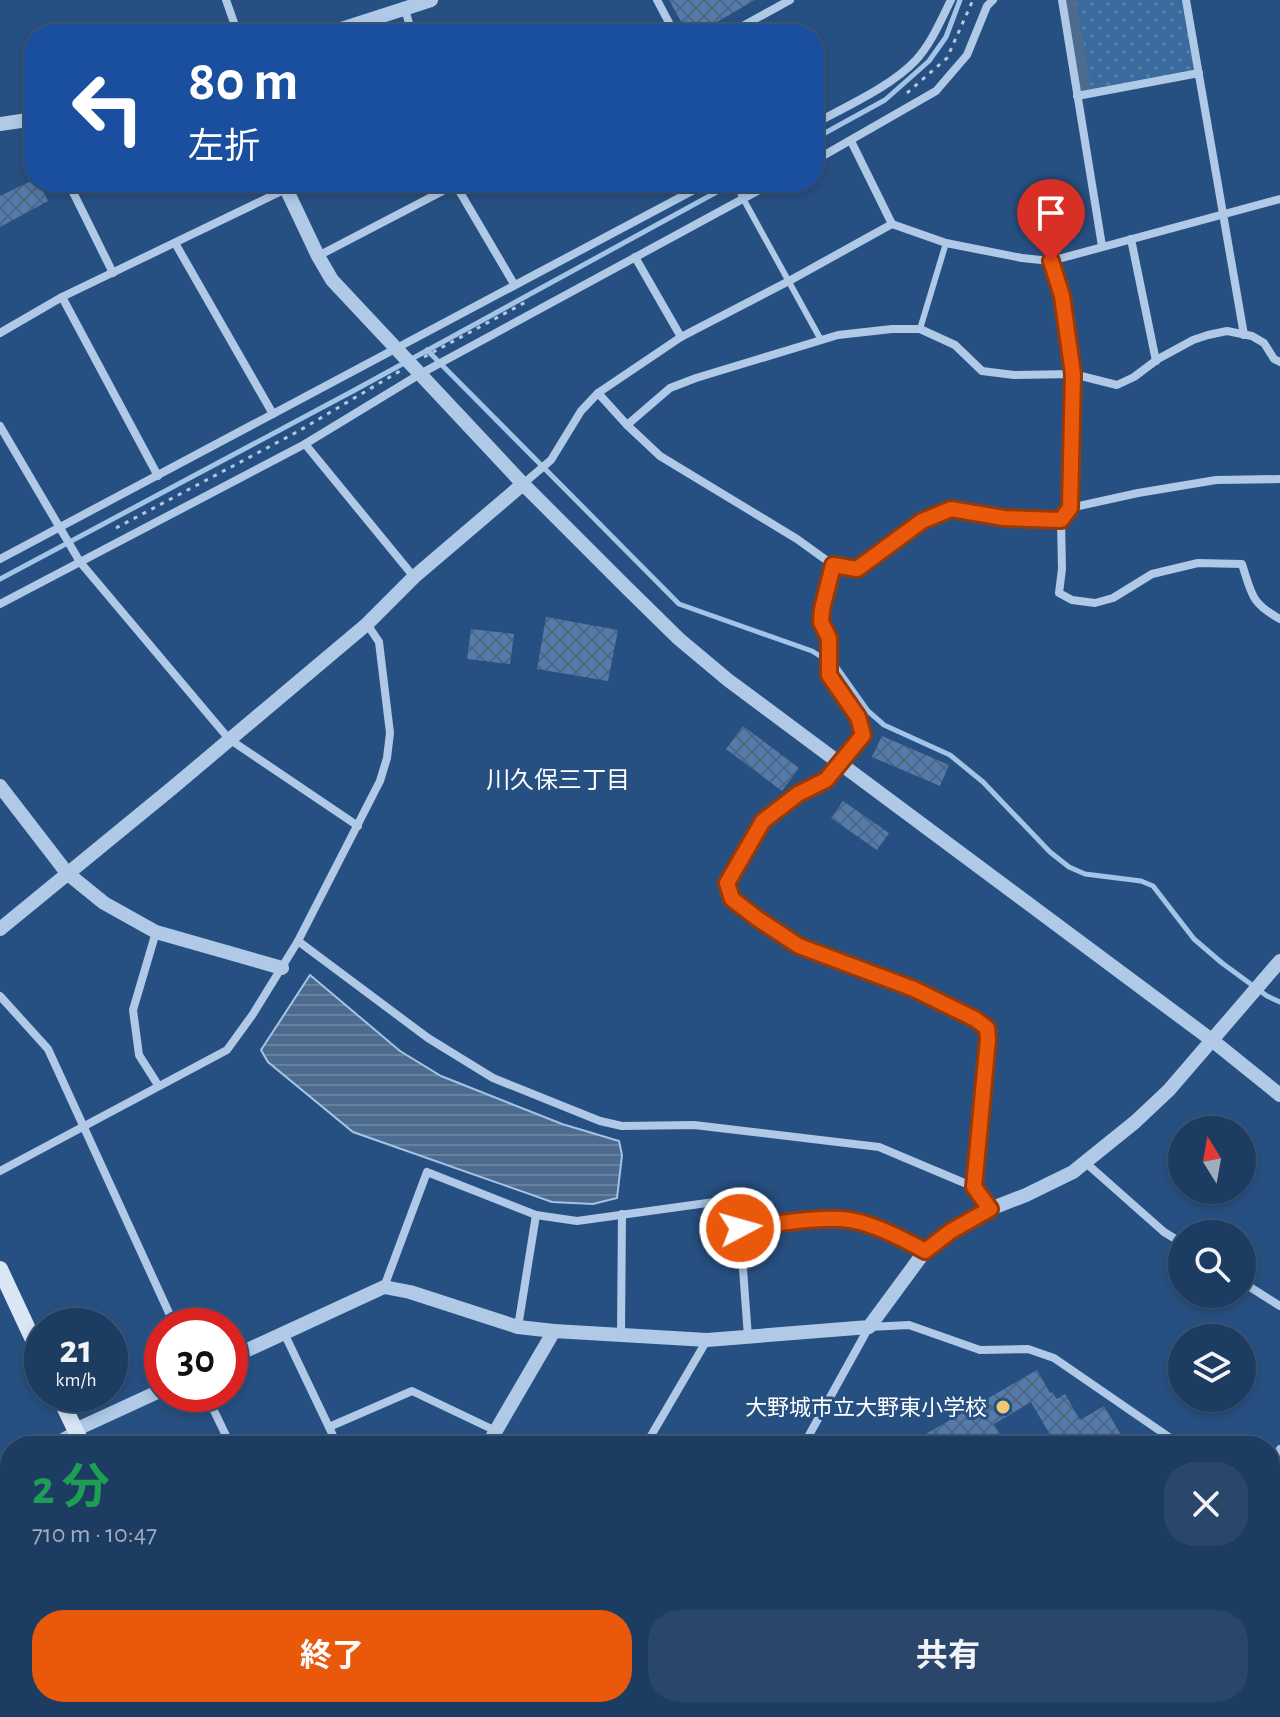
<!DOCTYPE html>
<html lang="ja">
<meta charset="utf-8">
<style>
body{margin:0;font-family:"Alegreya Sans","Noto Sans JP",sans-serif;background:#2a476b;color:#f1f3f6;height:100vh;display:flex;flex-direction:column;font-size:30px;white-space:nowrap}
*{box-sizing:border-box;margin:0}
p{font-size:26px;color:#a0adbe}
.icon{flex:none;width:44px;height:44px;fill:none;stroke:currentColor;stroke-width:2;stroke-linecap:round;stroke-linejoin:round}
.map{position:relative;flex:1;overflow:hidden}
.details{position:absolute;left:0px;top:1436px;width:1280px;height:282px;display:flex;flex-direction:column;background:#1d3c62;border-radius:32px 32px 0 0;box-shadow:0 4px 12px #0003,0 0 0 2px #3b5677}
.details>*{flex:none}
.top-card{position:absolute;left:24px;top:24px;width:800px;height:168px;border-radius:32px;box-shadow:0 4px 12px #0003,0 0 0 2px #3b5677;background:#1a4fa0;color:#fff;overflow:hidden}
.needle{width:52px;rotate:349deg}
.buttons{position:absolute;left:1168px;top:1116px;display:grid;gap:16px}
.buttons a{display:grid;place-items:center;width:88px;height:88px;border-radius:50%;background:#1d3c62;box-shadow:0 4px 12px #0003,0 0 0 2px #3b5677;font-size:40px}
.speed{position:absolute;left:24px;top:1308px;display:flex;gap:16px;font-size:40px;font-weight:700;text-align:center}
.speed>*{display:grid;place-content:center;width:104px;height:104px;border-radius:50%;background:#1d3c62;box-shadow:0 4px 12px #0003,0 0 0 2px #3b5677;line-height:1}
.speed small{font-size:20px;font-weight:400}
.speed .limit{border:12px solid #d22;background:#fff;color:#111}
.pin{position:absolute;display:grid;place-items:center;width:68px;height:68px;color:#fff;margin:-82px -34px;border-radius:50% 50% 50% 0;rotate:-45deg;box-shadow:0 0 8px #0007}
.pin .icon{rotate:45deg}
.me{position:absolute;width:88px;margin:-44px;rotate:84deg;stroke-linejoin:round;filter:drop-shadow(0 0 6px #0008)}
.turn{display:flex;align-items:center;gap:28px;height:168px;padding:0 32px;font-size:36px}
.turn .icon{width:104px;height:104px;stroke-width:2.5}
.turn b{display:block;font-size:56px;line-height:68px}
.round{display:grid;place-items:center;flex:none;width:84px;height:84px;border-radius:32px;background:#2a476b}
.headline{display:flex;align-items:center;justify-content:space-between;height:136px;padding:0 32px}
h1{font-size:48px;font-weight:700;line-height:60px;color:#1e9e55}
.primary-button{display:flex;gap:16px;margin-top:auto;padding:16px 32px}
.primary-button a{flex:1;height:92px;border-radius:32px;background:#ea580c;color:#fff;font-size:32px;font-weight:700;line-height:92px;text-align:center}
.primary-button a+a{background:#2a476b;color:#f1f3f6}
.map>svg:first-child{display:block}
.park{fill:url(#park-dots)}
.water{fill:url(#water-rules);stroke:#a3c4e7;stroke-width:2}
.lines{fill:none;stroke-linecap:round;stroke-linejoin:round}
.stream{stroke:#a3c4e7;stroke-width:5}
.canal{stroke:#4d6b8e;stroke-width:16}
.building{fill:url(#building-cross-hatch)}
.path{stroke:#afc9e6;stroke-width:3;stroke-dasharray:4 6;stroke-linecap:butt}
.service{stroke:#afc9e6;stroke-width:6}
.minor{stroke:#afc9e6;stroke-width:8}
.tertiary{stroke:#afc9e6;stroke-width:14}
.secondary{stroke:#d8e6f6;stroke-width:16}
.route-casing{stroke:#983908;stroke-width:20}
.route{stroke:#ea580c;stroke-width:14}
.poi-dot{fill:#efc974;stroke:#275082;stroke-width:3}
.labels{text-anchor:middle;stroke-width:6;stroke-linejoin:round;paint-order:stroke}
.poi-label{font-size:22px;fill:#fff;stroke:#275082;text-anchor:end}
.neighbourhood-label{font-size:24px;fill:#fff;stroke:#275082}
</style>
<div class="map">
<svg width="1280" height="1717" viewBox="0 0 1280 1717">
<defs>
<pattern id="park-dots" width="8" height="8" patternUnits="userSpaceOnUse" patternTransform="scale(2)"><rect width="8" height="8" fill="#3b6a9f"/><path d="M2 2h.1M6 6h.1" fill="none" stroke="#5880ad" stroke-width="1.8" stroke-linecap="round"/></pattern>
<pattern id="water-rules" width="6" height="5" patternUnits="userSpaceOnUse" patternTransform="scale(2)"><rect width="6" height="5" fill="#4d6b8e"/><path d="M0 2.5h6" fill="none" stroke="#68819f"/></pattern>
<pattern id="building-cross-hatch" width="8" height="8" patternUnits="userSpaceOnUse" patternTransform="scale(2)"><rect width="8" height="8" fill="#537cac"/><path d="M0 0l8 8M0 8l8-8" fill="none" stroke="#506681"/></pattern>
</defs>
<rect width="100%" height="100%" fill="#275082"/>
<path class="park" d="M 1062,0 L 1186,0 L 1199,73 L 1077,96 Z"/>
<path class="water" d="M 310,975 L 400,1051 L 441,1076 L 562,1124 L 619,1141 L 622,1155 L 617,1198 L 593,1204 L 552,1202 L 353,1132 L 268,1062 L 261,1050 Z"/>
<g class="lines">
<g class="stream">
<path d="M 814,139 L 885,100 L 929,61 L 946,37 L 960,0"/>
<path d="M 427,350 L 679,604 L 812,651 L 836,666 L 868,711 L 884,725 L 950,755 L 983,782 L 1050,852 L 1069,867 L 1085,874 L 1141,881 L 1153,886 L 1194,939 L 1222,963 L 1267,996 L 1280,1002"/>
<path d="M 0,579 L 353,391 L 735,182"/>
</g>
<path class="canal" d="M 1068,0 L 1083,87"/>
</g>
<g class="building">
<path d="M 669,0 L 755,0 L 696,34 L 688,34 Z"/>
<path d="M 29,182 L 39,182 L 48,201 L 0,227 L 0,196 Z"/>
<path d="M 546,617 L 618,630 L 608,681 L 537,669 Z"/>
<path d="M 471,629 L 514,634 L 510,664 L 467,659 Z"/>
<path d="M 743,726 L 799,768 L 782,791 L 726,749 Z"/>
<path d="M 882,736 L 949,765 L 940,786 L 872,757 Z"/>
<path d="M 843,801 L 889,833 L 877,850 L 831,818 Z"/>
<path d="M 1037,1370 L 1050,1393 L 1052,1392 L 1057,1399 L 1065,1394 L 1080,1420 L 1104,1406 L 1121,1435 L 1103,1446 L 1038,1446 L 1052,1438 L 1031,1402 L 994,1424 L 1007,1446 L 984,1446 L 977,1434 L 957,1446 L 905,1446 Z"/>
</g>
<g class="lines">
<g class="path">
<path d="M 907,93 L 947,58 L 973,0"/>
<path d="M 424,357 L 526,302"/>
<path d="M 116,528 L 297,432 L 400,371"/>
</g>
<g class="service">
<path d="M 734,182 L 821,340"/>
<path d="M 920,329 L 946,243"/>
</g>
<g class="minor">
<path d="M 226,0 L 238,34"/>
<path d="M 657,0 L 675,34"/>
<path d="M 1062,0 L 1102,246"/>
<path d="M 1186,0 L 1244,335"/>
<path d="M 405,9 L 412,34"/>
<path d="M 728,34 L 790,0"/>
<path d="M 1077,96 L 1199,73"/>
<path d="M 814,124 C 845,107 892,86 916,60 C 931,44 941,20 951,0"/>
<path d="M 851,141 L 892,224"/>
<path d="M 814,161 L 936,91 L 967,55 L 987,6 L 993,0"/>
<path d="M 68,182 L 113,273"/>
<path d="M 454,182 L 514,284"/>
<path d="M 1131,239 L 1156,361"/>
<path d="M 175,243 L 273,414"/>
<path d="M 318,256 L 460,182"/>
<path d="M 635,257 L 681,337"/>
<path d="M 1051,261 L 1062,296 L 1073,374 L 1070,508 L 1061,520 L 1062,569 L 1059,593 L 1072,600 L 1095,603 L 1113,598 L 1152,574 L 1198,563 L 1242,564 C 1252,595 1251,603 1280,619"/>
<path d="M 62,297 L 158,476"/>
<path d="M 0,333 L 62,297 L 286,189"/>
<path d="M 598,393 L 627,425 L 660,456 L 797,539 L 833,565 L 857,569 L 922,521 L 951,509 L 1004,518 L 1061,520"/>
<path d="M 627,425 L 670,388 L 696,378 L 838,335 L 892,329 L 920,329 L 955,345 L 982,371 L 1014,375 L 1073,374 L 1117,385 L 1134,377 L 1158,359 L 1193,340 L 1208,335 L 1227,331 L 1252,336 L 1264,343 L 1274,359 L 1280,362"/>
<path d="M 0,426 L 80,562 L 229,739 L 358,826"/>
<path d="M 305,444 L 414,577"/>
<path d="M 523,484 L 551,460 L 581,411 L 598,393 L 681,337 L 789,281 L 892,224 L 946,243 L 1022,258 L 1051,261 L 1280,199"/>
<path d="M 1070,508 L 1138,493 L 1216,480 L 1280,479"/>
<path d="M 0,559 L 709,182"/>
<path d="M 833,565 L 822,609 L 821,622 L 829,638 L 829,675 L 858,717 L 863,735 L 826,780 L 798,794 L 763,821 L 727,883 L 732,899 L 758,919 L 799,946 L 914,989 L 975,1019 L 987,1028 L 988,1039 L 974,1187"/>
<path d="M 0,604 L 305,444 L 420,374 L 774,182"/>
<path d="M 156,932 L 133,1010 L 139,1055 L 158,1085"/>
<path d="M 298,941 L 428,1038 L 493,1078 L 600,1121 L 622,1126 L 694,1125 L 879,1147 L 974,1187 L 990,1209"/>
<path d="M 0,996 L 48,1049 L 175,1326"/>
<path d="M 1086,1163 L 1164,1232 L 1182,1243"/>
<path d="M 0,1171 L 227,1050 L 253,1014 L 298,941 L 380,781 L 387,758 L 390,733 L 379,642 L 367,624"/>
<path d="M 740,1228 L 748,1337"/>
<path d="M 1242,1282 L 1280,1306"/>
<path d="M 384,1287 L 427,1172 L 536,1215 L 577,1221 L 736,1199 L 740,1228 C 775,1225 817,1216 851,1220 C 870,1222 909,1242 925,1251"/>
<path d="M 518,1327 L 536,1215"/>
<path d="M 284,1333 L 338,1446"/>
<path d="M 621,1334 L 622,1214"/>
<path d="M 206,1394 L 231,1446"/>
<path d="M 329,1427 L 412,1391 L 496,1431"/>
<path d="M 46,1446 L 75,1430"/>
<path d="M 645,1446 L 707,1340"/>
<path d="M 803,1446 L 869,1327 L 909,1325 L 980,1350 L 1028,1349 L 1054,1358 L 1182,1446"/>
<path d="M 1270,1463 L 1280,1449"/>
<path d="M 0,1471 L 10,1465"/>
<path d="M 1270,1506 L 1280,1513"/>
<path d="M 1270,1566 L 1280,1557"/>
<path d="M 357,1708 L 361,1717"/>
<path d="M 484,1717 L 489,1708"/>
<path d="M 882,1717 L 888,1708"/>
<path d="M 1112,1717 L 1144,1708"/>
</g>
<g class="tertiary">
<path d="M 326,34 L 431,0"/>
<path d="M 0,124 L 34,119"/>
<path d="M 283,182 L 318,256 L 332,280 L 523,484 L 628,589 L 679,639 L 728,680 L 1213,1041 L 1280,1095"/>
<path d="M 0,786 L 67,873 L 104,903 L 156,932 L 282,968"/>
<path d="M 0,929 L 171,789 L 367,624 L 414,577 L 523,484"/>
<path d="M 230,1358 L 384,1287 L 410,1292 L 518,1327 L 554,1331 L 707,1340 L 869,1327 L 925,1251 L 951,1231 L 990,1209 L 1026,1195 L 1073,1172 L 1135,1122 L 1169,1090 L 1280,961"/>
<path d="M 75,1430 L 162,1390"/>
<path d="M 487,1446 L 554,1331"/>
<path d="M 0,1569 L 10,1585"/>
<path d="M 77,1708 L 82,1717"/>
<path d="M 770,1708 L 783,1717"/>
<path d="M 1215,1708 L 1236,1717"/>
<path d="M 298,1717 L 308,1708"/>
<path d="M 638,1717 L 644,1708"/>
</g>
<g class="secondary">
<path d="M 0,1269 L 42,1359"/>
<path d="M 58,1394 L 83,1446"/>
<path d="M 215,1708 L 220,1717"/>
</g>
</g>
<g class="lines">
<defs>
<path id="route" d="M 740,1228 C 770,1225 828,1214 855,1221 C 875,1225 907,1241 925,1251 L 951,1231 L 990,1209 L 974,1187 L 988,1039 L 987,1028 L 975,1019 L 914,989 L 799,946 L 758,919 L 732,899 L 727,883 L 763,821 L 798,794 L 826,780 L 863,735 L 858,717 L 829,675 L 829,638 L 821,622 L 822,609 L 833,565 L 857,569 L 922,521 L 951,509 L 1004,518 L 1061,520 L 1070,508 L 1073,374 L 1062,296 L 1051,261"/>
</defs>
<use href="#route" class="route-casing"/>
<use href="#route" class="route"/>
</g>
<circle class="poi-dot" cx="1003" cy="1407" r="8"/>
<g class="labels">
<g class="poi-label">
<text x="987" y="1415">大野城市立大野東小学校</text>
</g>
<g class="neighbourhood-label">
<text x="558" y="788">川久保三丁目</text>
</g>
</g>
</svg>
<div class="buttons">
<a><svg class="needle" viewBox="-14 -14 28 28"><path d="M0-13l5 13h-10z" fill="#e53935"/><path d="M0 13l5-13h-10z" fill="#a0adbe"/></svg></a>
<a><svg class="icon" aria-label="search" viewBox="0 0 24 24"><circle cx="10" cy="10" r="6"/><path d="M15 15l6 6"/></svg></a>
<a><svg class="icon" aria-label="layers" viewBox="0 0 24 24"><path d="M12 4l9 5-9 5-9-5zM3 14l9 5 9-5"/></svg></a>
</div>
<div class="speed"><div>21<small>km/h</small></div><div class="limit">30</div></div>
<div class="pin" style="left:1051px;top:261px;background:#d93025"><svg class="icon" aria-label="arrive" viewBox="0 0 24 24"><path d="M6 21V4h12l-3 4 3 4H6"/></svg></div>
<svg class="me" style="left:740px;top:1228px" viewBox="-20 -20 40 40"><circle r="17" fill="#ea580c" stroke="#fff" stroke-width="3"/><path d="M0-11L8 9 0 5-8 9z" fill="#fff"/></svg>
<div class="top-card">
<div class="turn"><svg class="icon" aria-label="left" viewBox="0 0 24 24"><path d="M17 20v-9H6M10 6l-5 5 5 5"/></svg><div><b>80 m</b>左折</div></div>
</div>
<section class="details">
<div class="headline"><div><h1>2 分</h1><p>710 m · 10:47</p></div><a class="round"><svg class="icon" aria-label="close" viewBox="0 0 24 24"><path d="M6 6l12 12M18 6L6 18"/></svg></a></div>
<div class="primary-button"><a>終了</a><a>共有</a></div>
</section>
</div>
